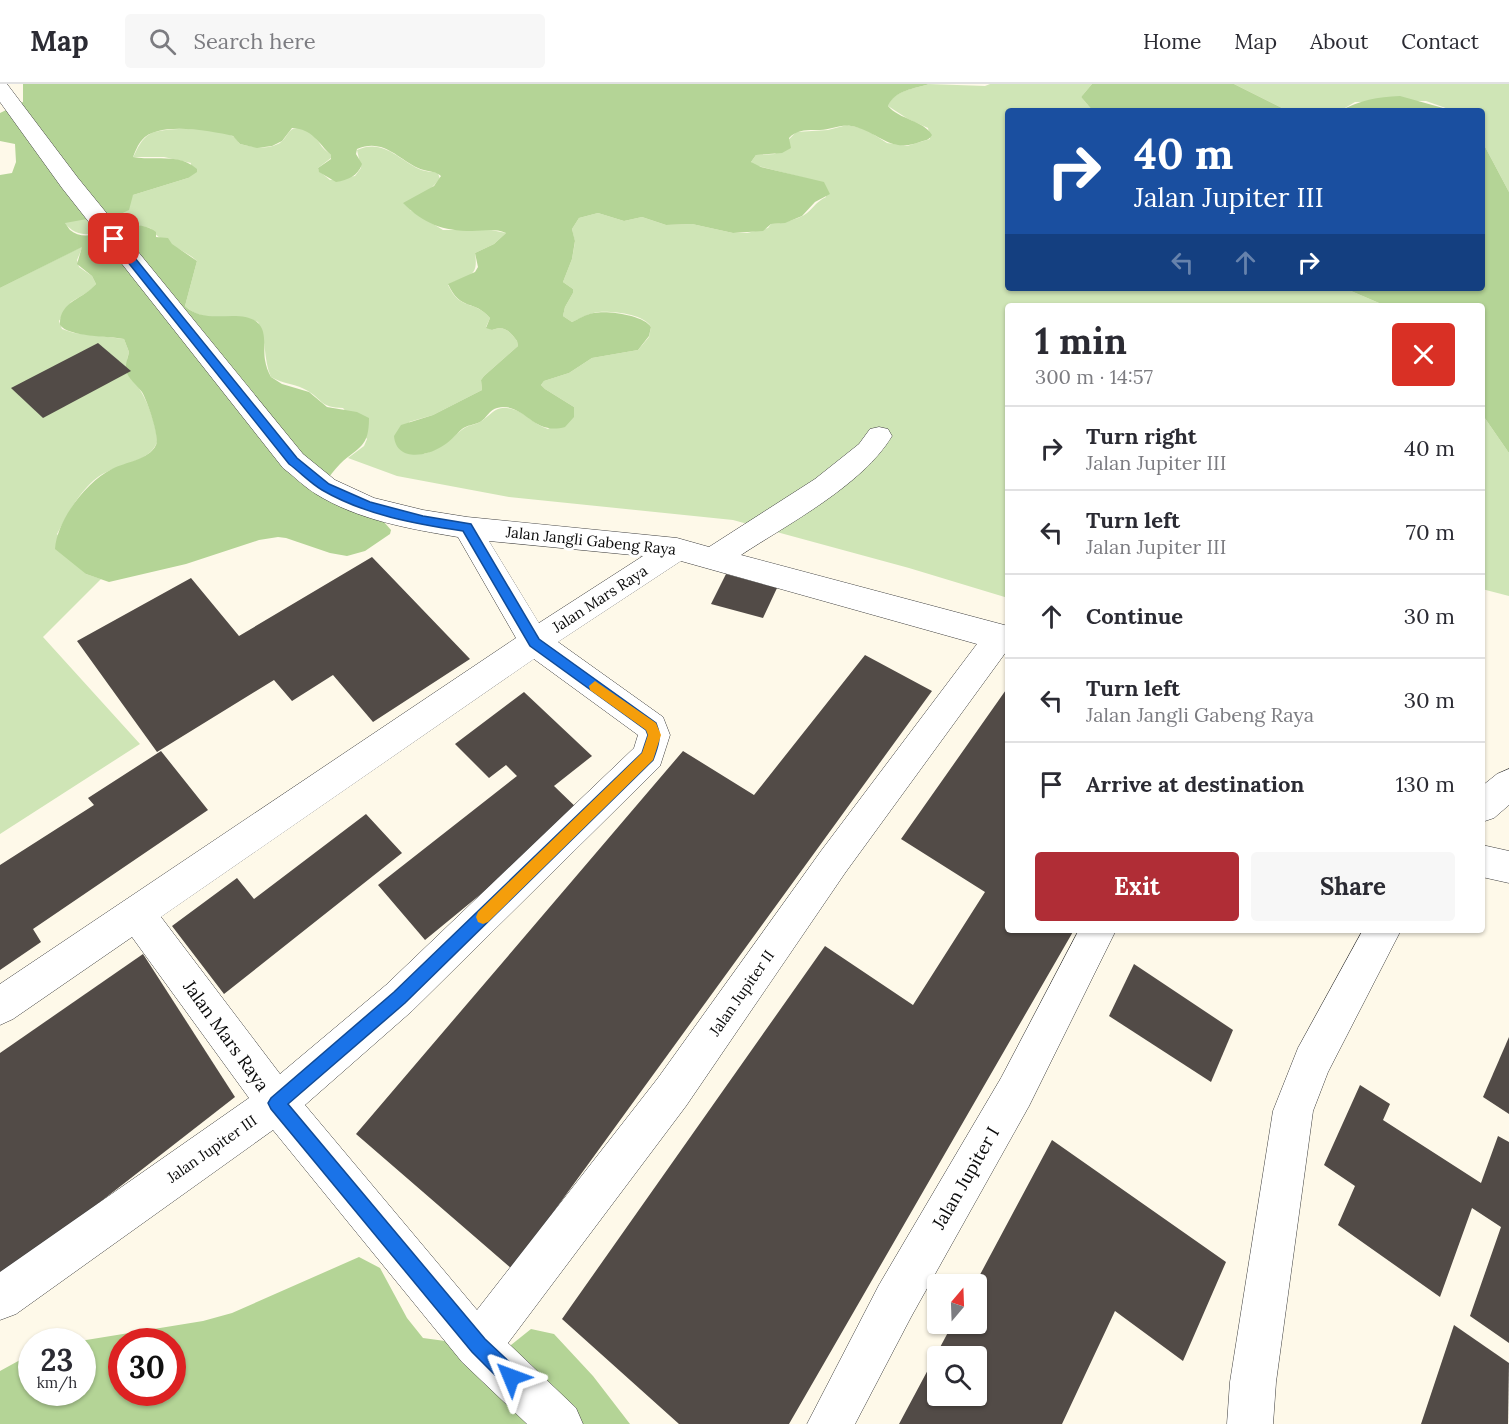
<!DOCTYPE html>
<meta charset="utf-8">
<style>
body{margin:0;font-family:Lora,serif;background:#f7f7f7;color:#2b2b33;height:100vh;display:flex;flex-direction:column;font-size:22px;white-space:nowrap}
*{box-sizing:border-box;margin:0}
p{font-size:20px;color:#7c7c81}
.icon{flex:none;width:33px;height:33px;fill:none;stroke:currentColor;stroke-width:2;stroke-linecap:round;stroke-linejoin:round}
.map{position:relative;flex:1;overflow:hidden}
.panel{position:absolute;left:1005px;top:219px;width:480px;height:630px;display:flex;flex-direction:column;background:#fff;border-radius:6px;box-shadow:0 2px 4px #0004}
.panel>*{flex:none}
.banner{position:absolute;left:1005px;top:24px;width:480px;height:183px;border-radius:6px;box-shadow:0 2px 4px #0004;background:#1a4fa0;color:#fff;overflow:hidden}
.needle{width:39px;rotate:19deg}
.tools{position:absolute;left:927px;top:1190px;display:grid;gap:12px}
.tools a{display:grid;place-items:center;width:60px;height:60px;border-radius:6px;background:#fff;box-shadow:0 2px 4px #0004;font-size:30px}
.speed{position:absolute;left:18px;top:1244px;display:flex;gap:12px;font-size:30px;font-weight:700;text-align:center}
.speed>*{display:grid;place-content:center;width:78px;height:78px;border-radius:50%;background:#fff;box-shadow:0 2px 4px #0004;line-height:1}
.speed small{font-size:15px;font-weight:400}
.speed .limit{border:9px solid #d22;background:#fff;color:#111}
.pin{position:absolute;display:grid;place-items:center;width:51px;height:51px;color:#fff;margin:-26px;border-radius:12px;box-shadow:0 3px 9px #0006}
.me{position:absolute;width:66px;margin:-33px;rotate:314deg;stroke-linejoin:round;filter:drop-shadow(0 0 4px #0008)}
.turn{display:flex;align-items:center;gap:21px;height:126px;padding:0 30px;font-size:27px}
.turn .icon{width:78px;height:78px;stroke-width:2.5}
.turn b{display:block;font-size:42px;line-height:51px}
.lanes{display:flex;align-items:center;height:57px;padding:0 30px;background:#0003;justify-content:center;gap:30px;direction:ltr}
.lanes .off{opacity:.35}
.round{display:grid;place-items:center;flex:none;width:63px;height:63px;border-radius:6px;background:#f7f7f7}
.overview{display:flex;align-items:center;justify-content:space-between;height:102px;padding:0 30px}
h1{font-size:36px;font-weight:700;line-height:45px}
.button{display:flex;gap:12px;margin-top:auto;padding:12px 30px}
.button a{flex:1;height:69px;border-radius:6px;background:#b02d36;color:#fff;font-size:24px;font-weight:700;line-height:69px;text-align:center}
.button a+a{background:#f7f7f7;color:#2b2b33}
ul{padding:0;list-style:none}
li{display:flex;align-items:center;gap:18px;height:84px;padding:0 30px;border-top:2px solid #e1e1e2}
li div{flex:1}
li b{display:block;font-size:22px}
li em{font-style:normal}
header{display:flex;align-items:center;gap:36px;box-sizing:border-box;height:84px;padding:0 30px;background:#fff;border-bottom:2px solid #e1e1e2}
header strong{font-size:28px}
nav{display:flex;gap:33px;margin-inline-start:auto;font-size:21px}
.search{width:420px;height:54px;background:#f7f7f7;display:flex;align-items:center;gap:15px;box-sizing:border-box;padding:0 21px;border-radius:6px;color:#7c7c81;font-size:22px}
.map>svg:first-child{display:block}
.green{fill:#cfe5b6}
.forest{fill:#b4d496;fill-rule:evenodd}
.building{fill:#524b47;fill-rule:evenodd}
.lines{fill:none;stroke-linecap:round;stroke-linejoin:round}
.minor-casing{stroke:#3d3d3d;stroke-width:1}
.minor{fill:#fff;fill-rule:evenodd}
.route{fill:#1a73e8;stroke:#114b97;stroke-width:1.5}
.slow{fill:#f59e0b}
.labels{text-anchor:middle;stroke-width:6;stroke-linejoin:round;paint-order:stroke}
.street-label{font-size:15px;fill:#0a0a0a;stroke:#fff}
.near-street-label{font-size:18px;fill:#0a0a0a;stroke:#fff}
</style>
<header>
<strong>Map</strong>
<div class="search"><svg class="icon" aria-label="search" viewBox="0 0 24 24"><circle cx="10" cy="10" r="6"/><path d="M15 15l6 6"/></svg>Search here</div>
<nav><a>Home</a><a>Map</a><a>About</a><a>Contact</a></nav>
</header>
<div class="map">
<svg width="1509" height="1340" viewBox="0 0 1509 1340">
<rect width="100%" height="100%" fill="#fef9e9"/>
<g class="green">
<path d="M 929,0 L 985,2 L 990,0 L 1092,0 L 1081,13 L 1093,27 L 1008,27 L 1008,204 L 1344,204 L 1386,222 L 1008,222 L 1008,514 L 909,484 L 733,436 L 509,413 L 397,392 L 348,374 L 364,362 L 367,355 L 343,324 C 320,323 325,318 308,307 C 297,300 283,300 271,293 C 263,275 267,255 258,238 C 234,228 204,241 185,222 L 197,177 C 183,164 161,160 150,144 C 142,142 135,140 126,142 C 103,145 81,161 64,138 L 109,131 L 133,111 L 188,94 L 191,79 L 164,73 L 133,73 C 138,64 141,55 150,50 C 163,42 222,44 234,53 C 236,54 239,59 240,60 C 253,63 266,66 278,60 C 290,54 287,37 308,47 C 317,52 318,59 324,65 C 326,67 329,69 331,71 L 331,74 L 318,84 L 319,87 L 330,96 L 355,92 L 361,84 L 357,66 C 383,54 398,75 419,85 C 425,88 431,87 438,89 L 440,95 L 410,126 L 443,146 L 491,146 L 506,149 L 494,160 L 475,169 C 479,195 468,190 448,201 C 461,228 474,215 490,234 L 486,243 L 492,246 C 504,241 510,247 517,257 L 518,262 L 484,292 L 481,296 L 482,306 L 433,331 L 409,338 L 424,370 C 444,363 448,356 463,345 C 468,341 475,341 480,338 C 492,331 495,320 512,325 C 525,328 534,341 548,345 L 574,323 L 545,305 L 541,301 L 544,297 L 569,289 L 592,274 L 638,266 L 649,253 L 651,243 C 644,230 613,227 599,228 C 589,229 581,234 572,238 L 563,232 L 565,223 L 573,209 L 573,205 L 563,198 L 572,175 L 575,158 L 572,145 L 579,134 L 598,129 L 624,137 L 642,133 L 666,141 L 692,140 L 733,149 L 747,149 L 768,144 L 771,140 C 780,140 800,135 807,129 C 815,122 816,118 826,113 L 824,99 L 754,81 L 751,78 L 756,71 L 775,70 L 796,48 L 828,46 L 847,41 L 865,45 L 887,59 L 907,62 L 930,55 L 928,44 L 908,35 L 888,22 C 894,6 914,5 929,0 Z"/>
<path d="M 1234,0 L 1509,0 L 1509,108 L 1482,57 L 1482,27 L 1454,27 L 1426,17 L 1355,18 L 1340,27 L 1288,27 Z"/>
<path d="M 83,162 L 77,176 L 79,183 L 92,192 L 96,200 L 91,206 L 71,218 L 59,237 L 62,245 L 74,249 L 124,255 L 129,268 C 122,292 134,293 143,311 C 150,324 157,344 157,358 C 150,379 115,380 98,393 C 79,407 68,430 57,450 L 86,490 L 101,495 L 43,553 L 140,660 L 0,750 L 0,204 Z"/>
<path d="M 1482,330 L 1509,369 L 1509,512 L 1482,505 Z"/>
</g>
<g class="forest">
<path d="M 23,0 L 929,0 C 914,5 895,6 888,22 C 900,36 923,36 932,51 C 929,56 926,56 920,58 C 889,70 879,47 851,42 C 841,40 830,46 820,46 C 809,46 797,45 789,54 L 791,64 L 782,69 L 756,71 L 751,78 L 761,83 L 824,98 L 830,110 L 815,118 L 802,132 L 785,139 L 771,140 L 763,147 L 733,149 L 692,140 L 666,141 L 642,133 L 624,137 L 598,129 L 579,134 L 572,145 L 575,157 L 572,175 L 563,198 L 573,205 L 573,209 L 565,223 L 563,232 L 572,238 C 579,235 586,230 594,229 C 607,226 644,231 651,243 L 649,252 L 638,266 L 592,274 L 569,289 L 544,297 L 541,301 L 545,305 L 574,323 L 574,333 L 565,343 C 532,352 524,317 497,324 C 489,326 487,334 480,338 C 474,341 467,341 462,345 C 455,351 450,358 441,363 C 425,373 396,377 394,352 L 401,341 L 433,331 L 482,306 L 481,296 L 484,292 L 518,262 L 517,257 C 510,247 504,241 492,246 L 486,244 L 490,234 C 474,215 461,228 448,200 L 475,188 L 478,183 L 475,169 L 494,160 L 506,149 C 494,144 484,147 472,147 C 443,147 424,140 403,119 L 434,102 L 441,92 C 434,86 426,88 418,84 C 397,74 383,54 357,65 L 356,70 L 362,80 C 358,92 348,96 336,98 L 319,88 L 318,84 L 331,75 L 331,71 C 318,59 313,45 292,44 L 282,57 L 272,62 L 257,64 L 240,60 L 233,52 C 211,47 158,37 142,56 C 138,60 135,68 133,73 C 155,77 179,69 197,85 L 197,88 L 188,94 L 133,111 L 129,126 L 112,134 L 109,131 L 65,139 C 67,141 68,144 70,146 C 92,165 129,127 156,148 L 156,153 L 168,154 L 172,160 L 197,177 L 185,222 C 206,243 242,222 259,240 C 267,249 263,265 265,276 C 266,282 268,288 271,293 L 282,300 L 309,308 L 327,323 L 357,328 L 369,334 C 369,364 359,362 340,380 C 334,386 329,393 325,399 L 384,438 L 391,446 L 390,450 L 365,467 L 347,472 L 330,469 L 286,454 L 278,453 L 259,456 L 186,480 L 109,498 L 86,490 L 55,465 C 57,436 86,398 112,385 C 125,378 149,376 156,361 C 160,353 147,316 142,308 C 137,301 128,295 126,286 C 125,280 128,274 129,268 L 124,255 C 109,252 68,253 60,241 C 59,217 84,215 96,200 L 92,192 L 77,180 L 82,163 L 0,204 L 0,91 L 12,89 L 16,78 L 15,60 L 0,57 L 0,29 L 23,18 Z"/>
<path d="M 1092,0 L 1234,0 L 1288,27 L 1093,27 L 1081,13 Z"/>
<path d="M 1400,12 L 1454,27 L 1340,27 C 1360,16 1377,13 1400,12 Z"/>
<path d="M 1482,57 L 1509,108 L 1509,369 L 1482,330 L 1482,222 L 1386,222 L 1344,204 L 1482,204 Z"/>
<path d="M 359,1173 L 380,1184 L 407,1234 L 423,1254 L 497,1264 L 511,1261 L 531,1245 L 554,1250 L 593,1292 L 630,1340 L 0,1340 L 0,1287 L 31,1270 L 32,1308 L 82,1308 L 82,1257 L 80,1257 L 203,1237 L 232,1229 ZM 122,1257 L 172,1257 L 172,1308 L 122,1308 Z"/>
</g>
<g class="building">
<path d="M 98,259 L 131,287 L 43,334 L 11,304 Z"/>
<path d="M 372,473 L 470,575 L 373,638 L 333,591 L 292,617 L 274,596 L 157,668 L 77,557 L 191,494 L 239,552 Z"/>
<path d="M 726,490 L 777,504 L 763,534 L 711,520 Z"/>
<path d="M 865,571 L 932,607 L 512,1185 L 356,1050 L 683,667 L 754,711 Z"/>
<path d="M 1008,603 L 1008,846 L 1074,846 L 789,1340 L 679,1340 L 562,1235 L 825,862 L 913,921 L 985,808 L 901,755 Z"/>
<path d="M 524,608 L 592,672 L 554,702 L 581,728 L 425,856 L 378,801 L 517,692 L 506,681 L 489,694 L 455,660 Z"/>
<path d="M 161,667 L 208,726 L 33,845 L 41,858 L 0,886 L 0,781 L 94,721 L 88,714 Z"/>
<path d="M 366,730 L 402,769 L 224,910 L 172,842 L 237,794 L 254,815 Z"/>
<path d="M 143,870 L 235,1013 L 0,1196 L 0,969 Z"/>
<path d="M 1134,880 L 1233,946 L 1211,998 L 1109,932 Z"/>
<path d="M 1509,953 L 1509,1030 L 1483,1013 Z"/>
<path d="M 1360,1001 L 1390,1020 L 1383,1036 L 1481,1099 L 1498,1052 L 1509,1058 L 1509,1259 L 1470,1232 L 1501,1143 L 1472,1124 L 1440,1213 L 1338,1141 L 1355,1102 L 1324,1081 Z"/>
<path d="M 1052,1056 L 1226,1178 L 1183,1277 L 1115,1227 L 1062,1340 L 899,1340 L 953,1239 L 976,1239 L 975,1200 ZM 938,1272 L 976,1272 L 976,1311 L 938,1311 Z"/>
<path d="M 1454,1241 L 1509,1279 L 1508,1340 L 1421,1340 Z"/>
</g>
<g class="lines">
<defs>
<g id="minor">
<path d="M 0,0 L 7,0 L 78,94 L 303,370 L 335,396 L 374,414 L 423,426 L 467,433 L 677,454 L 709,463 L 815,395 L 859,360 L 870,345 L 879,343 L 888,345 L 892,352 C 863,401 788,440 741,471 L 1008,542 L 1008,568 L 1006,568 L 845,789 L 686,1022 L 508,1259 L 576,1324 L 583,1340 L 527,1340 L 462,1278 L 273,1046 L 16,1230 L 0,1236 L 0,1188 L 249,1014 L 132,853 L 13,935 L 0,941 L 0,900 L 516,554 L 458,453 C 410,445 358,436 316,410 C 304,403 294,392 283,384 L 62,104 L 0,18 ZM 489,457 L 643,472 L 539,539 ZM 681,477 L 977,560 L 821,767 L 658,994 L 477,1226 L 305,1021 L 412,927 L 660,682 L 670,651 L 663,633 L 558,558 ZM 534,575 L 638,651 L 634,664 L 386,901 L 280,990 L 161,833 Z"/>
<path d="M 1509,685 L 1509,721 L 1494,734 L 1482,738 L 1482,702 L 1497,690 Z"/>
<path d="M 1482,761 L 1509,767 L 1509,799 L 1482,793 Z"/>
<path d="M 1079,846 L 1116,846 L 1029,1022 L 911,1233 L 855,1340 L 807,1340 L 879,1201 L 1001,994 Z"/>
<path d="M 1363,846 L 1401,846 L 1328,988 L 1313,1027 L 1276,1298 L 1273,1340 L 1227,1340 L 1230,1298 L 1273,1027 L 1298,964 Z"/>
</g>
</defs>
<use href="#minor" class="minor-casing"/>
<use href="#minor" class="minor"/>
</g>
<path class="route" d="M 111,153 L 118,153 L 297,374 L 329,400 L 370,418 L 423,432 L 471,440 L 539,555 L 656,639 C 662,652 658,663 653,676 L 405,919 L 288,1020 L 485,1255 L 518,1286 L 520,1293 L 518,1300 L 511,1302 L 504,1300 L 472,1268 L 271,1025 L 268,1019 L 271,1014 L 394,908 L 642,669 L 648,651 L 646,646 L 530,562 L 463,447 C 415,440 365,431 322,406 C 310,399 300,388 289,380 L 111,157 Z"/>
<path class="slow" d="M 595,597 L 656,639 L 661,651 L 653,676 L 488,838 L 483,840 L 478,838 L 476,833 L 478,828 L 642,669 L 648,651 L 646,646 L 590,606 L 589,602 Z"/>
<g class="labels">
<g class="street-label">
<text transform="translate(591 457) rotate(6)" y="5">Jalan Jangli Gabeng Raya</text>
<text transform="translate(600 515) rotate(-33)" y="5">Jalan Mars Raya</text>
<text transform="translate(742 909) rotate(-55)" y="5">Jalan Jupiter II</text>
<text transform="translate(212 1065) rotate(-35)" y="5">Jalan Jupiter III</text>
</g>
<g class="near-street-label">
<text transform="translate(226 952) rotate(54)" y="6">Jalan Mars Raya</text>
<text transform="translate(966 1094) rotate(-60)" y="6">Jalan Jupiter I</text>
</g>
</g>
</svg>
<div class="tools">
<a><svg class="needle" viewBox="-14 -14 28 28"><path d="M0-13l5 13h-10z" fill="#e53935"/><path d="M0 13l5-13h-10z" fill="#7c7c81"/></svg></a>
<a><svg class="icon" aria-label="search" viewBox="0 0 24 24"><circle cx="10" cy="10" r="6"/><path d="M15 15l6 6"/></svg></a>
</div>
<div class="speed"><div>23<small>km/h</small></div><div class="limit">30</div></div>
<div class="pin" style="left:114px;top:155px;background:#d93025"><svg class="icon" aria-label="arrive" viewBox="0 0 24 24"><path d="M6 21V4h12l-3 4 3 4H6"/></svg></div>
<svg class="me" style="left:511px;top:1293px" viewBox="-20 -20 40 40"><path d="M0-17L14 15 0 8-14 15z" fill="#1a73e8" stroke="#fff" stroke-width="4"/></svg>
<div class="banner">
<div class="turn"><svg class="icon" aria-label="right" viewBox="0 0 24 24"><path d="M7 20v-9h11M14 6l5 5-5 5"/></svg><div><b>40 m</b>Jalan Jupiter III</div></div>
<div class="lanes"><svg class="icon off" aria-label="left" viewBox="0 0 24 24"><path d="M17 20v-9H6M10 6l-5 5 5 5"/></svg><svg class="icon off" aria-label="ahead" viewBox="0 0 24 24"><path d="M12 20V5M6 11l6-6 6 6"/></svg><svg class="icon" aria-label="right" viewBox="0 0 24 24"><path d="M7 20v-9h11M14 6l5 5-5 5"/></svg></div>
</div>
<section class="panel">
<div class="overview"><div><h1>1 min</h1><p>300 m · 14:57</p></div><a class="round" style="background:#d93025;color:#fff"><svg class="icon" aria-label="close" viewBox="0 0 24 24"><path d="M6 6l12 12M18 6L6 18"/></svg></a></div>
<ul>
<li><svg class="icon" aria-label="right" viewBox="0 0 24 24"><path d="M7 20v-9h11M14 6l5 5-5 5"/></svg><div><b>Turn right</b><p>Jalan Jupiter III</p></div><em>40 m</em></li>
<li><svg class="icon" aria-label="left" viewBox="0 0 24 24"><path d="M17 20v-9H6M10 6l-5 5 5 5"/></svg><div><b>Turn left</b><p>Jalan Jupiter III</p></div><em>70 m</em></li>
<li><svg class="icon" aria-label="ahead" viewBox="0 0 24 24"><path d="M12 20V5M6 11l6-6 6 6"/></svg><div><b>Continue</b></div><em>30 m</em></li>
<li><svg class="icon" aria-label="left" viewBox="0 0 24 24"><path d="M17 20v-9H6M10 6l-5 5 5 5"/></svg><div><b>Turn left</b><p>Jalan Jangli Gabeng Raya</p></div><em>30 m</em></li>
<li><svg class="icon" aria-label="arrive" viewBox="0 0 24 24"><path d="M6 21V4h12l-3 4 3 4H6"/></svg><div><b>Arrive at destination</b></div><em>130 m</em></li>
</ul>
<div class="button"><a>Exit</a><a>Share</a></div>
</section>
</div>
